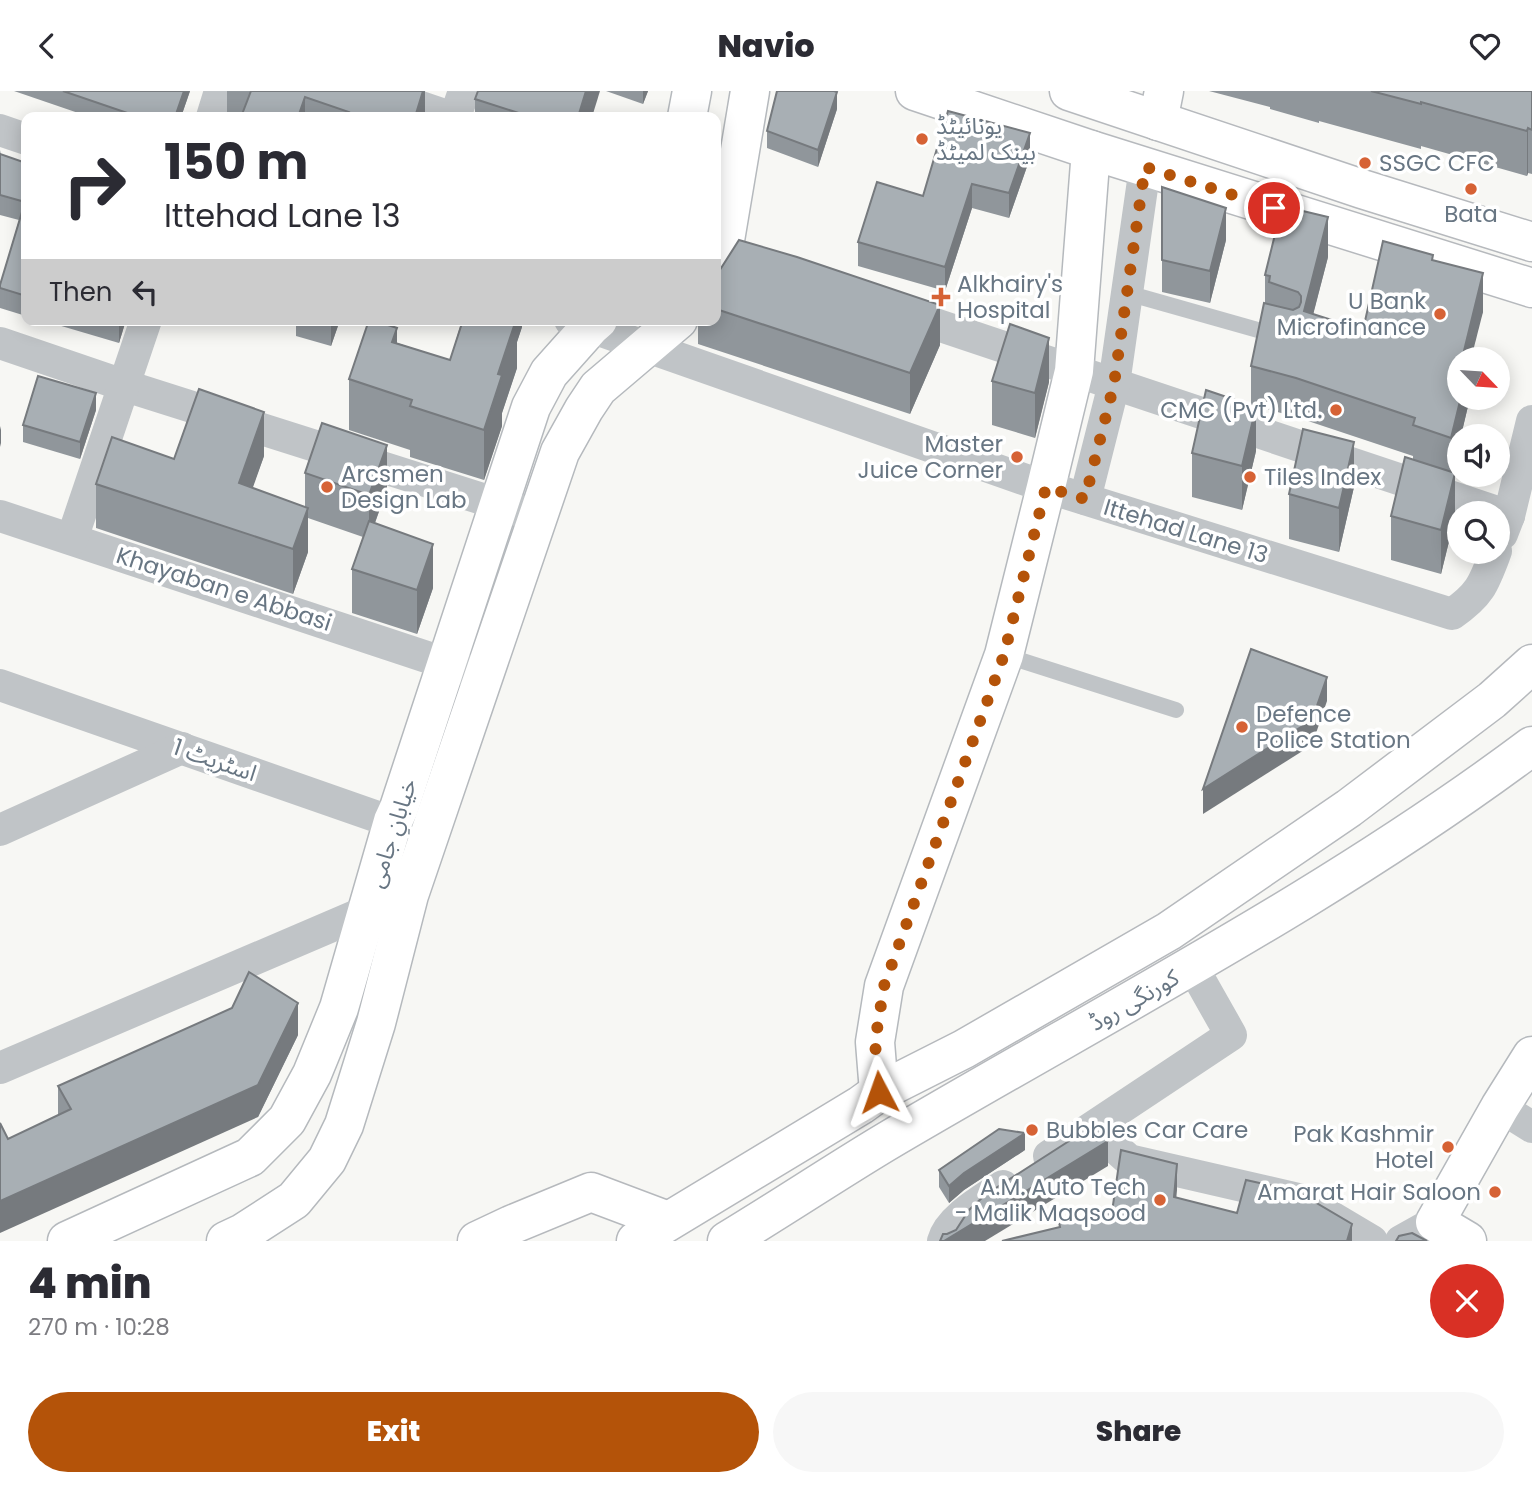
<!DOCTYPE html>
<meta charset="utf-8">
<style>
body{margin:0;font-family:Poppins,"Noto Sans Arabic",sans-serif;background:#f7f7f7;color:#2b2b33;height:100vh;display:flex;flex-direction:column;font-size:26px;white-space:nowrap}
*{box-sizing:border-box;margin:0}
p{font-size:23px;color:#7c7c81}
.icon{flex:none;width:38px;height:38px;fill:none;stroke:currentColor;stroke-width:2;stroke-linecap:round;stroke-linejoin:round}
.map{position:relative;height:1150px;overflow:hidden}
.sheet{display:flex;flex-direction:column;background:#fff;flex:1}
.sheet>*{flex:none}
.top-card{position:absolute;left:21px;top:21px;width:700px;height:214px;border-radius:14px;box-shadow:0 4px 18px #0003;background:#fff;color:#2b2b33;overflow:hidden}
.needle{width:46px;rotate:115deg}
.tools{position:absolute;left:1447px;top:256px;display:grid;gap:14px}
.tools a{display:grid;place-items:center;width:63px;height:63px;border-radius:50%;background:#fff;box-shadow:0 4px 18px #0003;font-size:35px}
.pin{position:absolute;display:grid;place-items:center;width:60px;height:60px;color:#fff;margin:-30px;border:4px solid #fff;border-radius:50%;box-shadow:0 2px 7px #0007}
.me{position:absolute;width:77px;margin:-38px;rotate:356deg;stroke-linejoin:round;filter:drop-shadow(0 0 5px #0008)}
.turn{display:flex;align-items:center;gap:24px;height:147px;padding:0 28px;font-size:32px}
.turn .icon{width:91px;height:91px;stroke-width:2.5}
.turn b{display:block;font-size:49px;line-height:60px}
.then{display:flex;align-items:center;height:66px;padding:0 28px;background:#0003;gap:14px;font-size:26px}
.round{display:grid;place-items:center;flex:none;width:74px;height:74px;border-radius:37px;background:#f7f7f7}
.headline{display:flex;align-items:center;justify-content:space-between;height:119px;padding:0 28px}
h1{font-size:42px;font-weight:800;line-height:52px}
.primary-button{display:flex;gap:14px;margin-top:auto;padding:14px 28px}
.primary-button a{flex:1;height:80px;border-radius:42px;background:#b45309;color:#fff;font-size:28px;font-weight:800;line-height:80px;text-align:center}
.primary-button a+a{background:#f7f7f7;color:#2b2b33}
header{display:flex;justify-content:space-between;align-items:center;height:91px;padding:0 28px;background:#fff;font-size:32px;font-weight:800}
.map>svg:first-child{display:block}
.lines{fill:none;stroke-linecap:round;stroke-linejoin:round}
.secondary-casing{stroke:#b5b9bd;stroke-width:41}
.primary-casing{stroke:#b6b9bd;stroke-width:41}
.lane{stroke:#c0c4c7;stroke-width:16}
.street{stroke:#c0c4c7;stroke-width:32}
.secondary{stroke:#fff;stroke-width:38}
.primary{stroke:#fff;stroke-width:38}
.wall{fill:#90969b}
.shaded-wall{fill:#767a7e}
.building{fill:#a8afb4;stroke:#767a7e;stroke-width:2}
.route{stroke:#b45309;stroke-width:12;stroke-dasharray:0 21.6}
.poi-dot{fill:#d66235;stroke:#fff;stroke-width:2.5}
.labels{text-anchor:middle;stroke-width:7;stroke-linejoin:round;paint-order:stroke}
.poi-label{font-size:23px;fill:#687683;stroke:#fff;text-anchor:start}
.street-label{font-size:23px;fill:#687683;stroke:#fff}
</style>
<header><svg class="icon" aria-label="back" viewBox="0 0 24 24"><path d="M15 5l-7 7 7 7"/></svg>Navio<svg class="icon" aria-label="heart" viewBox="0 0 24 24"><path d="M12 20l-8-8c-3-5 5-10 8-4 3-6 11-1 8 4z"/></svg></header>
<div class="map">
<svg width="1532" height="1150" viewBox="0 0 1532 1150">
<rect width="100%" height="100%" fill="#f7f7f4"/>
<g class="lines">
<defs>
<g id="secondary">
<path d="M 687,26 L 692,0"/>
<path d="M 1158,30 L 1164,0"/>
<path d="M 716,174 L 723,161 L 750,0"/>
<path d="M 879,1001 L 875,951 L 884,895 L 1004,564 L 1046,396 L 1074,280 L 1091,59"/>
<path d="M 67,1150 L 250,1066 L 287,1029 L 312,983 L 339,917 L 393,730 L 399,717 L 531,316 L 549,282 L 590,236 L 598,229"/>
<path d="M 226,1150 L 243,1142 L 294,1109 L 327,1069 L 344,1034 L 376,932 L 409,804 L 560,361 L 584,318 L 598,297 L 678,229"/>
<path d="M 1467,1150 L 1435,1131 L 1500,1016 L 1532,965"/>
</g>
<g id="primary">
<path d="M 915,0 L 1091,59 L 1532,197"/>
<path d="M 1069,0 L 1362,98 L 1532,151"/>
<path d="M 477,1150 L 511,1134 L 591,1101 L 668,1130"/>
<path d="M 636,1150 L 861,1014 L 879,1001 L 964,958 L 1169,840 L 1349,717 L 1492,609 L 1532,573"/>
<path d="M 727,1150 C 780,1118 831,1084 884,1052 C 1102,923 1329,807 1532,655"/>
</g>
</defs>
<use href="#secondary" class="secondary-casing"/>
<use href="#primary" class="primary-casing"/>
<g class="lane">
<path d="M 1127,202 L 1279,245"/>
<path d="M 1004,564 L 1176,619"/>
</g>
<g class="street">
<path d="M 374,0 L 450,26"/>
<path d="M 212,26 L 220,0"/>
<path d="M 455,26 L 464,0"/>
<path d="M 0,39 L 26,48"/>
<path d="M 899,221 L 1509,425"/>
<path d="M 570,229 L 1046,396 L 1452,523 C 1481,503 1484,492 1496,460"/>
<path d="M 0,252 L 129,296 L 539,426"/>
<path d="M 1085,408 L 1114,293 L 1145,76"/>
<path d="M 0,425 L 469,580"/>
<path d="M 1502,443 L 1509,425 L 1532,330"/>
<path d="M 72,448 L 146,229"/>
<path d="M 0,594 L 415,739"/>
<path d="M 0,739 L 182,657"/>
<path d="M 0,977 L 367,820"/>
<path d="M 1500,1016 L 1532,1036"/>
<path d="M 1093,1037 L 1129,1069 L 1303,1109 L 1372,1150"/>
<path d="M 1049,1065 L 1231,944 L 1192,875"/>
<path d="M 943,1150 C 949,1127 984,1108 1003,1095"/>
<path d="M 1401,1150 L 1435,1131"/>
</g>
<use href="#secondary" class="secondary"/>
<use href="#primary" class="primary"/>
</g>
<g class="wall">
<path d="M 14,0 L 190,0 L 181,26 L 90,26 Z"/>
<rect x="227" y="0" width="198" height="26"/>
<path d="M 606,0 L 648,0 L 643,13 Z"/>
<path d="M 1209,0 L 1532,0 L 1532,83 L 1528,82 L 1527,85 L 1421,55 L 1421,58 L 1319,30 L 1319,32 L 1270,18 L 1270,16 Z"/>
<path d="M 475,8 L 592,26 L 475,26 Z"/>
<path d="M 837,18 L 818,76 L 767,57 L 767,40 Z"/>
<path d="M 0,59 L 1,64 L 26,72 L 26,225 L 0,217 L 0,194 L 19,129 L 0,124 Z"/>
<path d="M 1030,67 L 1009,127 L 972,117 L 945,200 L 858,175 L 858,151 L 923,105 Z"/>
<path d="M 1226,149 L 1210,212 L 1162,201 L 1162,169 Z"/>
<path d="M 1328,166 L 1313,223 L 1363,239 L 1433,169 L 1483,221 L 1460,268 L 1469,306 L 1469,311 L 1452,381 L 1455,426 L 1441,483 L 1391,469 L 1391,425 L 1413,368 L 1413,365 L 1296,326 L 1251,314 L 1251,275 L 1265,212 L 1265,184 Z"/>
<path d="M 716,185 L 940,254 L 910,323 L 698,253 L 698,229 L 716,229 Z"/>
<path d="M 41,229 L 126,229 L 119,252 Z"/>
<path d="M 296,229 L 340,229 L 331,255 L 296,245 Z"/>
<path d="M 462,229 L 522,229 L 522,236 L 517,251 L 517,277 L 502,322 L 502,335 L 484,389 L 410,366 L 410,359 L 349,339 L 349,288 L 397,252 L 450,269 Z"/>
<path d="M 992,290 L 1049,291 L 1035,347 L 992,334 Z"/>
<path d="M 96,319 L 80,368 L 23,351 L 23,334 Z"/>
<path d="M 1256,360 L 1242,419 L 1192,406 L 1192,362 Z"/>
<path d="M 264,365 L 252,397 L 305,416 L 305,382 L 387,398 L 375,432 L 433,497 L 417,543 L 352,522 L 352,478 L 363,446 L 308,427 L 308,461 L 293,503 L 96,437 L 96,393 L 174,368 Z"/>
<path d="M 1354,396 L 1339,461 L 1289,448 L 1289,403 Z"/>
<path d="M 298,944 L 258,1026 L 8,1048 L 58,1024 L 58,995 Z"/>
<path d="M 1025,1059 L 964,1099 L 949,1112 L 939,1096 L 939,1079 Z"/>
</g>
<g class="shaded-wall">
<path d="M 184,0 L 190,0 L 181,26 L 175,26 Z"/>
<path d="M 423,0 L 425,0 L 425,26 L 415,26 Z"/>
<path d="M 586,0 L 600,0 L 592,26 L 578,26 Z"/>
<path d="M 643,0 L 648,0 L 643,13 Z"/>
<path d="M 837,1 L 837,18 L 818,76 L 818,59 Z"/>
<path d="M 305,6 L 305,26 L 298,26 Z"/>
<path d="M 1528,37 L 1528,82 L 1527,85 L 1527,40 Z"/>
<path d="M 1030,42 L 1030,67 L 1009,127 L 1009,102 Z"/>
<path d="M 972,93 L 972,117 L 945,200 L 945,176 Z"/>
<path d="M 1226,117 L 1226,149 L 1210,212 L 1210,180 Z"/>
<path d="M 1328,126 L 1328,166 L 1304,259 L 1304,220 Z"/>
<path d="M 1483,182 L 1483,221 L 1471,268 L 1462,268 Z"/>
<path d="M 940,214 L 940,254 L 910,323 L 910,282 Z"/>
<path d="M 120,229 L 126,229 L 119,252 L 119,232 Z"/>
<path d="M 331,229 L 340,229 L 331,255 Z"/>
<path d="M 509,229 L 522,229 L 522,236 L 517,251 L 517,277 L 502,322 L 502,335 L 484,389 L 484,339 L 498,283 Z"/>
<path d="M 397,237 L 397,288 L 392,251 Z"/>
<path d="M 1049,247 L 1049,291 L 1035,347 L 1035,302 Z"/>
<path d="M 96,302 L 96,319 L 80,368 L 80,351 Z"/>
<path d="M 1461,306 L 1469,306 L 1469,311 L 1461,345 L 1460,345 L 1460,351 L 1451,386 L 1451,347 Z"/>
<path d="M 1256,316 L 1256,360 L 1242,419 L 1242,375 Z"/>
<path d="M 264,321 L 264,365 L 239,436 L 239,392 Z"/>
<path d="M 1,335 L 1,352 L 0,356 L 0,339 Z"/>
<path d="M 1354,351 L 1354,396 L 1339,461 L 1339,417 Z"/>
<path d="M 387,354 L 387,398 L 369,448 L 369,404 Z"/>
<path d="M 1455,382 L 1455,426 L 1441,483 L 1441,439 Z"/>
<path d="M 308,417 L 308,461 L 293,503 L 293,458 Z"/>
<path d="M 433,453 L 433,497 L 417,543 L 417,499 Z"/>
<path d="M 1327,586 L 1327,610 L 1312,654 L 1203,723 L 1203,698 Z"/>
<path d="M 298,912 L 298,944 L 258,1026 L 0,1142 L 0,1110 Z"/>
<path d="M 1025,1042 L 1025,1059 L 964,1099 L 949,1112 L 949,1095 L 964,1082 Z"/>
<path d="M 1108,1050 L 1108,1075 L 985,1150 L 944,1150 Z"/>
<path d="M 1177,1073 L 1177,1099 L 1174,1132 L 1174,1106 Z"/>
<path d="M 1352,1133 L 1352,1150 L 1347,1150 Z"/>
</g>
<g class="building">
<path d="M 63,0 L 184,0 L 175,26 L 139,26 Z"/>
<path d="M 251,0 L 423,0 L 415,26 L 347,26 L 349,21 L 305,6 L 298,26 L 241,26 Z"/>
<path d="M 478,0 L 586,0 L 578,26 L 531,26 L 475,8 Z"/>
<path d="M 777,0 L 834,0 L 837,1 L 818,59 L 767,40 Z"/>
<path d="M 1371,0 L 1532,0 L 1532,39 L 1528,37 L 1527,40 L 1421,11 L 1421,13 Z"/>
<path d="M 948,20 L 1030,42 L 1009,102 L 972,93 L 945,176 L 858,151 L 877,91 L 923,105 Z"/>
<path d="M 0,63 L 26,72 L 26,205 L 0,197 L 0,194 L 25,111 L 0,104 Z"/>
<path d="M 1162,96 L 1226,117 L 1210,180 L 1162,169 Z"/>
<path d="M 1282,115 L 1328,126 L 1304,220 L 1316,224 L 1363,239 L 1383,150 L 1433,164 L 1432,169 L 1483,182 L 1462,268 L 1460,268 L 1460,306 L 1461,306 L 1451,347 L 1413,334 L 1415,327 L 1296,287 L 1251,275 L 1264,212 L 1293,219 L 1299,216 L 1301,211 L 1301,205 L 1298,201 L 1269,191 L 1270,185 L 1265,184 Z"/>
<path d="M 739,149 L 797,166 L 940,214 L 910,282 L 716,218 L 716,185 Z"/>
<path d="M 109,229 L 120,229 L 119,232 Z"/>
<path d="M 369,229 L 373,229 L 397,237 L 392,251 L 450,269 L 463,229 L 516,229 L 498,283 L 502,284 L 484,339 L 410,315 L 412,309 L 349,288 Z"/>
<path d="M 1010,233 L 1049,247 L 1035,302 L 992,290 Z"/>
<path d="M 38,285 L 96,302 L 80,351 L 23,334 Z"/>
<path d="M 199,298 L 264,321 L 239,392 L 308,417 L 293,458 L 96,393 L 112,346 L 174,368 Z"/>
<path d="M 1206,299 L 1256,316 L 1242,375 L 1192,362 Z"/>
<path d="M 322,332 L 387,354 L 369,404 L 305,382 Z"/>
<path d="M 1303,338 L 1354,351 L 1339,417 L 1289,403 Z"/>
<path d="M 1405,366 L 1455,382 L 1441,439 L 1391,425 Z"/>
<path d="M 369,430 L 433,453 L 417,499 L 352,478 Z"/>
<path d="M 1251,558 L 1327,586 L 1312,629 L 1203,698 Z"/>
<path d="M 249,881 L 298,912 L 258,994 L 0,1110 L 0,1032 L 8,1048 L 71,1018 L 58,995 L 232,917 Z"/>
<path d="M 999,1038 L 1025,1042 L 964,1082 L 949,1095 L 939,1079 Z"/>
<path d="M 1080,1043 L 1103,1046 L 1108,1050 L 944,1150 L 940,1150 L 943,1143 L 947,1143 L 956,1139 L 969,1119 L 985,1104 Z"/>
<path d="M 1121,1059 L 1177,1073 L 1174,1106 L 1237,1122 L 1246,1089 L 1296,1100 L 1352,1133 L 1347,1150 L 1002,1150 L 1060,1136 L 1059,1131 L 1112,1121 Z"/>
<path d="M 1412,1142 L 1427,1150 L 1396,1150 L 1399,1145 Z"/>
</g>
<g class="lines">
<path class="route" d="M 879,1001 L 875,951 L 884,895 L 1004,564 L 1046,396 L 1085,408 L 1114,293 L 1145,76 L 1274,117"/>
</g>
<g class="poi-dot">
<circle cx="922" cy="48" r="7"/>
<circle cx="1365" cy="72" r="7"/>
<circle cx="1471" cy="98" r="7"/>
<path d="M937.5 195.5h7v7h7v7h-7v7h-7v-7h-7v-7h7z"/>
<circle cx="1440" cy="223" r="7"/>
<circle cx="1336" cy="319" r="7"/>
<circle cx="1017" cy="366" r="7"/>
<circle cx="1250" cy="386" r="7"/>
<circle cx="327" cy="396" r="7"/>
<circle cx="1242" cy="636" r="7"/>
<circle cx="1032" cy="1039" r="7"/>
<circle cx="1448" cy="1056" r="7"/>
<circle cx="1495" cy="1101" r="7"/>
<circle cx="1160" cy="1109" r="7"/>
</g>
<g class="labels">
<g class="poi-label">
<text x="936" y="43">یونائیٹڈ<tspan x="936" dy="26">بینک لمیٹڈ</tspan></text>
<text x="1379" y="80">SSGC CFC</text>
<text x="1471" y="131" text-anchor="middle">Bata</text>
<text x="957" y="201">Alkhairy's<tspan x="957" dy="26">Hospital</tspan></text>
<text x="1426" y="218" text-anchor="end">U Bank<tspan x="1426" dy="26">Microfinance</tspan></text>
<text x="1322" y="327" text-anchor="end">CMC (Pvt) Ltd.</text>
<text x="1003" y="361" text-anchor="end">Master<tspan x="1003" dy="26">Juice Corner</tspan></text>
<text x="341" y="391">Arcsmen<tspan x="341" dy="26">Design Lab</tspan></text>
<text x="1264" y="394">Tiles Index</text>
<text x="1256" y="631">Defence<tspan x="1256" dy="26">Police Station</tspan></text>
<text x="1046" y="1047">Bubbles Car Care</text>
<text x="1434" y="1051" text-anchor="end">Pak Kashmir<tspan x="1434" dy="26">Hotel</tspan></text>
<text x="1146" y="1104" text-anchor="end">A.M. Auto Tech<tspan x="1146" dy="26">- Malik Maqsood</tspan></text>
<text x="1481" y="1109" text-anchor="end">Amarat Hair Saloon</text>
</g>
<g class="street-label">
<text transform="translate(1186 440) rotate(17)" y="8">Ittehad Lane 13</text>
<text transform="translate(224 498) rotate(18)" y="8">Khayaban e Abbasi</text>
<text transform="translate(215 669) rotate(19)" y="8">اسٹریٹ 1</text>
<text transform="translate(392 742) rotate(-72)" y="8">خیابانِ جامی</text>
<text transform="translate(1134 909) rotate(-30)" y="8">کورنگی روڈ</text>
</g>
</g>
</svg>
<div class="tools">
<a><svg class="needle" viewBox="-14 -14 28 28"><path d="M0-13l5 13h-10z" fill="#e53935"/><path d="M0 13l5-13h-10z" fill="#7c7c81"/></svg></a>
<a><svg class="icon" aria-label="sound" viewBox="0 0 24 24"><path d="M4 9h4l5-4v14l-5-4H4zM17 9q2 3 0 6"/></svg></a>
<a><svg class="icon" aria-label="search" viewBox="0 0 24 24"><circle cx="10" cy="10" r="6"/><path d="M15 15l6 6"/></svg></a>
</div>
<div class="pin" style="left:1274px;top:117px;background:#d93025"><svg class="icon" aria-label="arrive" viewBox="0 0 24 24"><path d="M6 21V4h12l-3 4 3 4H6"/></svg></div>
<svg class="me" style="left:879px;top:1001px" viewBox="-20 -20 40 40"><path d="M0-17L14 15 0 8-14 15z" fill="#b45309" stroke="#fff" stroke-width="4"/></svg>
<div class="top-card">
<div class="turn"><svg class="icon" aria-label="right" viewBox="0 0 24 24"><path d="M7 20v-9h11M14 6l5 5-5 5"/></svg><div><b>150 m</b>Ittehad Lane 13</div></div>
<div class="then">Then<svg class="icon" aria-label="left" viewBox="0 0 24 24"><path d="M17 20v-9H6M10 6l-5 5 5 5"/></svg></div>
</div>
</div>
<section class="sheet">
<div class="headline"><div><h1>4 min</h1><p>270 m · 10:28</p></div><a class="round" style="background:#d93025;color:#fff"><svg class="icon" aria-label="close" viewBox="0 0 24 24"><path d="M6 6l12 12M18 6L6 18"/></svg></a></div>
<div class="primary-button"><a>Exit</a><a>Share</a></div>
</section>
